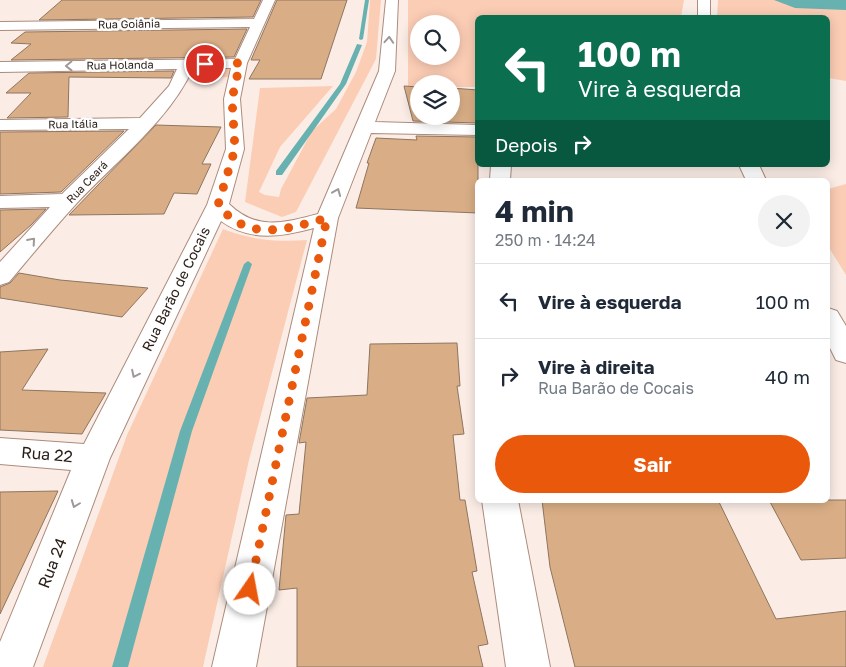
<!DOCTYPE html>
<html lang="pt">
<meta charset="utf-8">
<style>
body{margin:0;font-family:"Golos Text",sans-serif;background:#f2f2f3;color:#1f2937;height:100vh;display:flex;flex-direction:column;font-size:19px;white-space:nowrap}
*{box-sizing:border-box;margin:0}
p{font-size:16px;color:#747a83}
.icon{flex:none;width:28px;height:28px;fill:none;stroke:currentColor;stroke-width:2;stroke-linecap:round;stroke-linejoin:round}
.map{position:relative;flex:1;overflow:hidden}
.drawer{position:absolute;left:475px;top:178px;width:355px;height:325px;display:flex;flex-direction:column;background:#fff;border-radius:8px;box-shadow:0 2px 12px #0003}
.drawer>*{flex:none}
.banner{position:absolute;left:475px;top:15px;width:355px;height:152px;border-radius:8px;box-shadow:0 2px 12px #0003;background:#0b6e4f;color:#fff;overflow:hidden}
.tools{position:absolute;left:410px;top:15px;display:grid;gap:10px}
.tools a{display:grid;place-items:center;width:50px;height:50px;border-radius:50%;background:#fff;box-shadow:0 2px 12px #0003;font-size:25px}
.pin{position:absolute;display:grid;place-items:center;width:42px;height:42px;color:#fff;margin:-21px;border:2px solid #fff;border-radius:50%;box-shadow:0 1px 5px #0007}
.me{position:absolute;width:55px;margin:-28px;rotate:12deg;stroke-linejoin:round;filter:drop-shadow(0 0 4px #0008)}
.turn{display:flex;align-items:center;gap:18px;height:105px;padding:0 20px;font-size:22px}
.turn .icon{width:65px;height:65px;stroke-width:2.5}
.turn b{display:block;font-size:35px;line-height:42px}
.then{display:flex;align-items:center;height:48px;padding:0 20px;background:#0003;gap:10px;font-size:19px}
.round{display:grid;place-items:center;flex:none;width:52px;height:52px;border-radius:26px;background:#f2f2f3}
.overview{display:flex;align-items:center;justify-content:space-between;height:85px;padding:0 20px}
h1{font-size:30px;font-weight:700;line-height:38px}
.cta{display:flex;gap:10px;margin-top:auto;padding:10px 20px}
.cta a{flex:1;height:58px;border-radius:30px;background:#ea580c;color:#fff;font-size:20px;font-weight:700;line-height:58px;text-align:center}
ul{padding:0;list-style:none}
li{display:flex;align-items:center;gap:15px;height:75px;padding:0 20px;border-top:1px solid #e0e1e3}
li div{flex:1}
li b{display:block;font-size:19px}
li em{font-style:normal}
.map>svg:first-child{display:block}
.green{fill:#fccdb5;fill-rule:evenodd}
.water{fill:#68b1b1}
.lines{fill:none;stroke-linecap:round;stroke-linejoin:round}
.stream{fill:#68b1b1;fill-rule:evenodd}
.building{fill:#d9ae86;stroke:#8e755f}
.minor-casing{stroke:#ac8c7c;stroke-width:2}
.minor{fill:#fff;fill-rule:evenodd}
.oneway{stroke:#9e9996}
.route{stroke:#ea580c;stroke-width:9;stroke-dasharray:0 16.2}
.labels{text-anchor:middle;stroke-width:5;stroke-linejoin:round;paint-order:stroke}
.far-street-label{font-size:11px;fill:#281c16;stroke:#fefefe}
.street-label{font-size:14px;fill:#281c16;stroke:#fefefe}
.near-street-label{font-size:16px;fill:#281c16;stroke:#fefefe}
</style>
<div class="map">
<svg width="846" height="667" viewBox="0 0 846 667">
<rect width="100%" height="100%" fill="#fbede6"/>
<g class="green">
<path d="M 370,0 L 381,0 L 376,59 L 296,212 L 282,217 L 245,202 L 260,88 L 333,86 L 280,147 L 259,192 L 265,195 L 279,197 L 281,189 L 312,131 L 336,109 L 356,72 L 367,42 Z"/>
<path d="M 408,0 L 684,0 L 681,17 L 478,18 L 477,87 L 451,87 L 451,84 L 419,84 L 419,87 L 408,87 ZM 419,24 L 451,24 L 451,56 L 419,56 Z"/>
<path d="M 718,0 L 846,0 L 846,81 L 828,78 L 828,18 L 717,18 Z"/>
<path d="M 198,67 L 233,67 L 229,77 L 192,78 Z"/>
<path d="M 846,184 L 846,275 L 828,246 L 828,189 Z"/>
<path d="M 223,229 C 250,240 278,242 307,240 L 249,460 L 203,667 L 43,667 L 127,435 Z"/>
</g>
<path class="water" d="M 774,0 L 846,0 L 846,10 L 795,8 Z"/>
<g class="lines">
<g class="stream">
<path d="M 365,0 L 369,0 L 363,39 L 361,40 L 359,39 Z"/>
<path d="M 357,44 L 362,45 L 346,84 L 282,175 L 276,175 L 276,171 L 340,84 Z"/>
<path d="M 248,261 L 252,264 L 192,431 L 128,667 L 112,667 L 180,431 L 244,264 Z"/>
</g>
</g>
<g class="building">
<path d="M 62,0 L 261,0 L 253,17 L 39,20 Z"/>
<path d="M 277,0 L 347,0 L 321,79 L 249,79 L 260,60 L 251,60 Z"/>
<path d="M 247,29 L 234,57 L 11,60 L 31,44 L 11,43 L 25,32 Z"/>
<path d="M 174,71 L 171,78 L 69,77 L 68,117 L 7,118 L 31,93 L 6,93 L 29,73 Z"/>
<path d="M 404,86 L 419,87 L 419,116 L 451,116 L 451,88 L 478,90 L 478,123 L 413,121 Z"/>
<path d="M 156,125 L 221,127 L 202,164 L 211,164 L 197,194 L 174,193 L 164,214 L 69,215 Z"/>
<path d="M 124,131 L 61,192 L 0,194 L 0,132 Z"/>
<path d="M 416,136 L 478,137 L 478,213 L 356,208 L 369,163 L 367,163 L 376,138 L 417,140 Z"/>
<path d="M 46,209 L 31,225 L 0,252 L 0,210 Z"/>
<path d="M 19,273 L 60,280 L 148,288 L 122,317 L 0,298 L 0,287 L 10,283 Z"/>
<path d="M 457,343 L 460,386 L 457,386 L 464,434 L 453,435 L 460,500 L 465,500 L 477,571 L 472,572 L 488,644 L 478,646 L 483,667 L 297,667 L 297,588 L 279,590 L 286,515 L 299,514 L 306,442 L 299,443 L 307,398 L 367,395 L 370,344 Z"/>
<path d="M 48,349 L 22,390 L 106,393 L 82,434 L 0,430 L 0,352 Z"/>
<path d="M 58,491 L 0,614 L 0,492 Z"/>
<path d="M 542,500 L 718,500 L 776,619 L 846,611 L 846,667 L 575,667 L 550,567 Z"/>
<path d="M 769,500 L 846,500 L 846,558 L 801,560 Z"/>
</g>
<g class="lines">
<defs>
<g id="minor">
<path d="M 263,0 L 275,0 L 247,63 L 240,99 L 244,149 L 229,204 C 257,231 283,223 318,214 L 379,71 L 386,0 L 398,0 L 395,71 L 375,122 L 478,125 L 478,135 L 371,133 L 338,218 L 256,667 L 212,667 L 314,228 C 281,237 250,242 221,221 L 110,458 L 33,667 L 0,667 L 0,642 L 71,470 L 0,464 L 0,438 L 84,444 L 207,205 L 226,149 L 224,99 L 231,68 L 193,68 C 170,120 115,162 76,204 C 53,229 31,256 9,282 L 0,285 L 0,262 L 50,207 L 0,208 L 0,196 L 62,194 L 129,129 L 0,130 L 0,120 L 140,118 L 169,86 L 177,69 L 0,72 L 0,62 L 235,59 L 250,27 L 0,30 L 0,22 L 254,19 Z"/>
<rect x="698" y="0" width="12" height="18"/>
<path d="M 491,165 L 511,165 L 510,180 L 490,180 Z"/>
<path d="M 739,165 L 759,165 L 766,180 L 746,180 Z"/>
<path d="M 828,308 L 837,311 L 846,326 L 846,363 L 836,360 L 828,344 Z"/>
<path d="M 482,500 L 518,500 L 550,667 L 506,667 Z"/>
</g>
</defs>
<use href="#minor" class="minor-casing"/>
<use href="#minor" class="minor"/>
</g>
<defs><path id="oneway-chevron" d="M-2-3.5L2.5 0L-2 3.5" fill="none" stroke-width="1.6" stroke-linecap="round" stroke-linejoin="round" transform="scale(1.25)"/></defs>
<g class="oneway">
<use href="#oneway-chevron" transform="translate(389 40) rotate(-86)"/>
<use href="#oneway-chevron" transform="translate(69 66) rotate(179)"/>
<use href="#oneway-chevron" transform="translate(337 192) rotate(-68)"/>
<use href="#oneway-chevron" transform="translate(32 241) rotate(-49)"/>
<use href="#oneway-chevron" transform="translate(135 374) rotate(116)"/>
<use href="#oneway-chevron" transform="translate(75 504) rotate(111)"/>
</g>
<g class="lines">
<path class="route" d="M 205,64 L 240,63 L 232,99 L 235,149 L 218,205 C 249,243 286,229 327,218 L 250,589"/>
</g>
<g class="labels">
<g class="far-street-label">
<text transform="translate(129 24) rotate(-1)" y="4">Rua Goiânia</text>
<text transform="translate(120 65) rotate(-1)" y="4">Rua Holanda</text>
<text transform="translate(73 124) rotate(-1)" y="4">Rua Itália</text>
<text transform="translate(87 182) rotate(-46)" y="4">Rua Ceará</text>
</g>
<g class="street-label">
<text transform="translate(176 289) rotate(-64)" y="5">Rua Barão de Cocais</text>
</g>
<g class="near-street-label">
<text transform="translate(47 454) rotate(5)" y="6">Rua 22</text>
<text transform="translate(52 563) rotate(-69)" y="6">Rua 24</text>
</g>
</g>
</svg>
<div class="tools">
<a><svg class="icon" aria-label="search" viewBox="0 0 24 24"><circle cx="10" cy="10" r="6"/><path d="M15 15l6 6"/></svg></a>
<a><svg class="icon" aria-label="layers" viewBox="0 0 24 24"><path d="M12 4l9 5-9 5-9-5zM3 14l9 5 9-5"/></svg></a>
</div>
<div class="pin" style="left:205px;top:64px;background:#d93025"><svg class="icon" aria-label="arrive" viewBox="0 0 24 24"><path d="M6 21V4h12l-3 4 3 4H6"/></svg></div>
<svg class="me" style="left:250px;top:589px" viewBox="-20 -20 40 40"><circle r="19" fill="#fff"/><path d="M0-13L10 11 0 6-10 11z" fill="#ea580c"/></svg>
<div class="banner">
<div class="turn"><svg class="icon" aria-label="left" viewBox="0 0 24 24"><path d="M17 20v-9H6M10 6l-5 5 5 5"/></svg><div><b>100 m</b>Vire à esquerda</div></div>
<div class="then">Depois<svg class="icon" aria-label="right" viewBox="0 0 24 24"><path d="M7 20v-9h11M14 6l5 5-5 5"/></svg></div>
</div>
<section class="drawer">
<div class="overview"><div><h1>4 min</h1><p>250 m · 14:24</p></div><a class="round"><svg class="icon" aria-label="close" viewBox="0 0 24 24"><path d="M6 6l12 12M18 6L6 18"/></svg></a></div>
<ul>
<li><svg class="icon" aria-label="left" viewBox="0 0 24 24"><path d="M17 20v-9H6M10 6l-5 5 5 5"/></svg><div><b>Vire à esquerda</b></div><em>100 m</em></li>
<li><svg class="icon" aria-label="right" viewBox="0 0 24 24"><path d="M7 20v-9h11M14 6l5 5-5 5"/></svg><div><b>Vire à direita</b><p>Rua Barão de Cocais</p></div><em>40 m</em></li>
</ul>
<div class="cta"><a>Sair</a></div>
</section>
</div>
